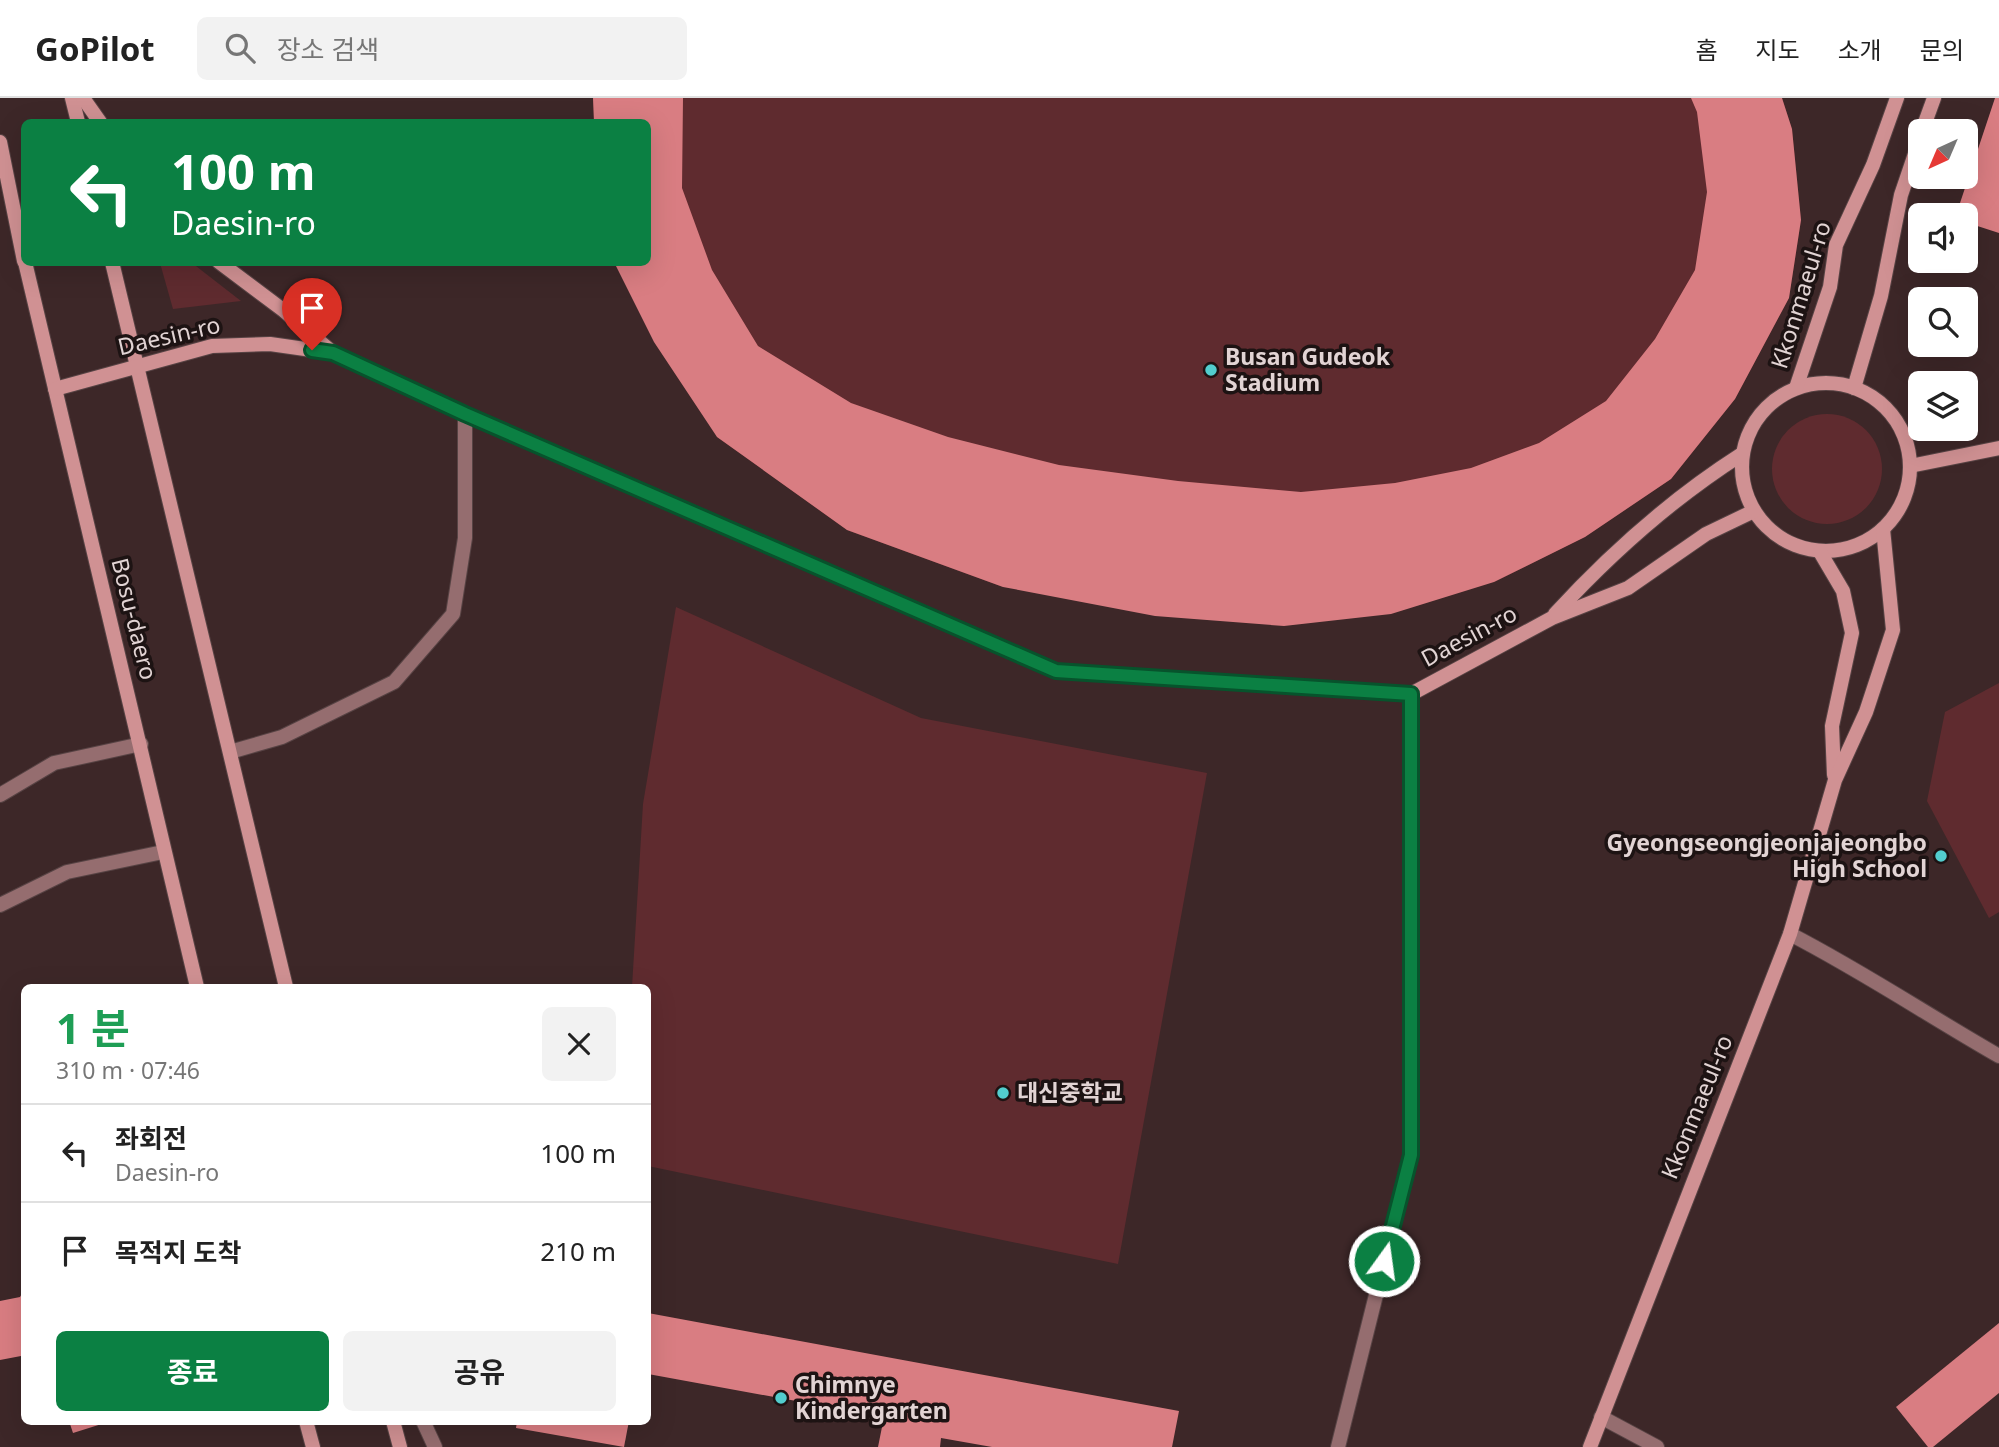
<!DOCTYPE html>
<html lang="ko">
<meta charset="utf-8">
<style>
body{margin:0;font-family:"Noto Sans","Noto Sans KR",sans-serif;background:#f2f2f2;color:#222;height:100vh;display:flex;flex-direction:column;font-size:26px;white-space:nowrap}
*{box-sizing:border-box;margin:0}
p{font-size:23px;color:#767676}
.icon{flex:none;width:38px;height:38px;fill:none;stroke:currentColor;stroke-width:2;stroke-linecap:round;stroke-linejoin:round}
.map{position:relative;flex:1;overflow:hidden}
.details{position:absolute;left:21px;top:886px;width:630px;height:441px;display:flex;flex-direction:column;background:#fff;border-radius:10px;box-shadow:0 7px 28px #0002}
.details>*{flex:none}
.top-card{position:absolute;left:21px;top:21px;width:630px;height:147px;border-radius:10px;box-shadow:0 7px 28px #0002;background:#0b8043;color:#fff;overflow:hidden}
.needle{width:46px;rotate:224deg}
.fabs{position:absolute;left:1908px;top:21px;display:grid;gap:14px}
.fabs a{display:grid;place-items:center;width:70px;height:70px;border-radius:10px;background:#fff;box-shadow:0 7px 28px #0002;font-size:35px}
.pin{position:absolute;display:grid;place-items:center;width:60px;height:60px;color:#fff;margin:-72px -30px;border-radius:50% 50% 50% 0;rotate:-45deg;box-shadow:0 0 7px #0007}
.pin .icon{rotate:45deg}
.me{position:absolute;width:77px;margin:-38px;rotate:14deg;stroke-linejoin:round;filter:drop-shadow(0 0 5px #0008)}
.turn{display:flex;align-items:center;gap:24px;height:147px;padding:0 35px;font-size:32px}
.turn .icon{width:91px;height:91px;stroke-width:2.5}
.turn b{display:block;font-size:49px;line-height:60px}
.round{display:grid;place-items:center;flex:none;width:74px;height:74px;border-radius:10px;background:#f2f2f2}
.head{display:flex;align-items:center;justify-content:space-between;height:119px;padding:0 35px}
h1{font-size:42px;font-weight:700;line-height:52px;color:#1e9e55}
.action{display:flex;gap:14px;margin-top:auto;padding:14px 35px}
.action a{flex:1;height:80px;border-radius:10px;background:#0b8043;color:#fff;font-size:28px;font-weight:700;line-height:80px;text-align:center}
.action a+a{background:#f2f2f2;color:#222}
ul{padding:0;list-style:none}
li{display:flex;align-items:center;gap:21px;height:98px;padding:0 35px;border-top:2px solid #e0e0e0}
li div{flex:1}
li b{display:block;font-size:26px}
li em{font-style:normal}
header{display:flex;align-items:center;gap:42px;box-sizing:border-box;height:98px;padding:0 35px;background:#fff;border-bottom:2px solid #e0e0e0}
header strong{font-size:33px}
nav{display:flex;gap:38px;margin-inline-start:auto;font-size:24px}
.search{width:490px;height:63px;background:#f2f2f2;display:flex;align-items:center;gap:18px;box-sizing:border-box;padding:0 24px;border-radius:10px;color:#767676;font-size:26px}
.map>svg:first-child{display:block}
.green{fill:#5f2b2f}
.building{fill:#d97d82}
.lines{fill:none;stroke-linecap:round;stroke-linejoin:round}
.lane-casing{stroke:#574344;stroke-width:16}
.street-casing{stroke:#574344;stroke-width:16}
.secondary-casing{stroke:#574344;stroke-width:16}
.lane{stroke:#956d6f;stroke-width:14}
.street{stroke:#956d6f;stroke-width:14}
.secondary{stroke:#d09193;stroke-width:14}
.route-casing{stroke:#07532c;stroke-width:18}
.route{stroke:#0b8043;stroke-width:12}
.poi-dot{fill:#52cdce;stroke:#1d1313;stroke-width:2.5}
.labels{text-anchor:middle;stroke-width:7;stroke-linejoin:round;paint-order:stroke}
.street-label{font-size:23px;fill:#e2d4d4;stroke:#1d1313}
.poi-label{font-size:23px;font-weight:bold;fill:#e2d4d4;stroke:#1d1313;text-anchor:start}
</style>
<header>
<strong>GoPilot</strong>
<div class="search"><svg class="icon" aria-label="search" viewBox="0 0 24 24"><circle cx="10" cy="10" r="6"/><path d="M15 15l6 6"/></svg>장소 검색</div>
<nav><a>홈</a><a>지도</a><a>소개</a><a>문의</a></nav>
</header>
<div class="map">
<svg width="1999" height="1349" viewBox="0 0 1999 1349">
<rect width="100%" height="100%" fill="#3d2728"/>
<g class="green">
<path d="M 593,0 L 1782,0 L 1792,31 L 1801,122 L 1789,200 L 1735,301 L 1671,381 L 1585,439 L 1494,484 L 1003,489 L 847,432 L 717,339 L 648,164 L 648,24 L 594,24 Z"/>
<path d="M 160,165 L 192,165 L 241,203 L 173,211 Z"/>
<circle cx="1827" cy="371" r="55"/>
<path d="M 676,509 L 921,620 L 1207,675 L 1118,1166 L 648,1068 L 648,889 L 632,889 L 643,706 Z"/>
<path d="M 1999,585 L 1999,814 L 1989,820 L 1927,703 L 1945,614 Z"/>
</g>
<g class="building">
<path d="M 593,0 L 683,0 L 682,90 L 712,172 L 758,248 L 851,305 L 948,339 L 1059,367 L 1178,383 L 1301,394 L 1395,385 L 1471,370 L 1539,345 L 1606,303 L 1655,241 L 1695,172 L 1707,94 L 1697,14 L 1691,0 L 1782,0 L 1792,31 L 1801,122 L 1789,200 L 1735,301 L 1671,381 L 1585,439 L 1494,484 L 1391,516 L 1284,528 L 1155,518 L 1003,489 L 847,432 L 717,339 L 654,244 L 614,164 L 648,164 L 648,24 L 594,24 Z"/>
<path d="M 1995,0 L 1999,0 L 1999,135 L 1965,124 L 1965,117 L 1956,117 Z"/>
<path d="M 24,1192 L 24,1253 L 21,1258 L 0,1262 L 0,1203 L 20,1199 Z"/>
<path d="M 648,1215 L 1179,1313 L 1172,1349 L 992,1349 L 941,1340 L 940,1349 L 878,1349 L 884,1319 L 648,1276 Z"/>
<path d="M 1999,1225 L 1999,1295 L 1933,1349 L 1928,1349 L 1896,1309 Z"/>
<path d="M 69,1323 L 108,1323 L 108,1324 L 73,1335 Z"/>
<path d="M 517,1323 L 629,1323 L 624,1349 L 516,1330 Z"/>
</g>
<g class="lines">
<defs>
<path id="lane" d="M 0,807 L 67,774 L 163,754"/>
<g id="street">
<path d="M 230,654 L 282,639 L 394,584 L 453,516 L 465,440 L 465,316"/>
<path d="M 0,697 L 54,665 L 141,646"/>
<path d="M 1790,836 C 1862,873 1929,918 1999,958"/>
<path d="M 1601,1319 L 1657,1349"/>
<path d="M 423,1323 L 435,1349"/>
<path d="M 1338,1349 L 1411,1057 L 1411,596"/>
</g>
<g id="secondary">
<path d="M 72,0 L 78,24"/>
<path d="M 83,0 L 100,24"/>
<path d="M 1922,33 L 1934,0"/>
<path d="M 0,44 L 24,163"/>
<path d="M 25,164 L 197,889"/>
<path d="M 112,164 L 286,889"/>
<path d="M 219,164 L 283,212 L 332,254"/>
<circle cx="1826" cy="369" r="84"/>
<path d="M 1796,290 L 1830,189 L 1836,147 L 1873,67 L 1897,0"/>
<path d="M 1854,290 L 1881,198 L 1901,97 L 1920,41"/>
<path d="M 55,291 L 212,248 L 270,246 L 333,255 L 465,316 L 1056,573 L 1411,596 L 1552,520 L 1628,490 L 1706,436 L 1754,413"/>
<path d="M 1910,368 L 1999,350"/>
<path d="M 1820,454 L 1843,493 L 1852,535 L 1832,628 L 1834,677"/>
<path d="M 1555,516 C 1610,456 1673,400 1742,356"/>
<path d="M 306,1323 L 313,1349"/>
<path d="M 393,1323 L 400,1349"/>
<path d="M 1590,1349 L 1790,836 L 1835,682 L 1866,614 L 1893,532 L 1883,431"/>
</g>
</defs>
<use href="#lane" class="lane-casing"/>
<use href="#street" class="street-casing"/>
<use href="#secondary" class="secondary-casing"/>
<use href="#lane" class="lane"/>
<use href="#street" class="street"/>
<use href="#secondary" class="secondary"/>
</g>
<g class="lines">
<defs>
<path id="route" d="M 312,252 L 333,255 L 465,316 L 1056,573 L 1411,596 L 1411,1057 L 1384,1163"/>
</defs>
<use href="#route" class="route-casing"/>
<use href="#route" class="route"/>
</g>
<g class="poi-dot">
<circle cx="1211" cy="272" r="7"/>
<circle cx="1941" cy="758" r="7"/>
<circle cx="1003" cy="995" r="7"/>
<circle cx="781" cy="1300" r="7"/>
</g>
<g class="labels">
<g class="street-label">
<text transform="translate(1801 197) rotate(-73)" y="8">Kkonmaeul-ro</text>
<text transform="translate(169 238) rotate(-13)" y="8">Daesin-ro</text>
<text transform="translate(134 521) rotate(76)" y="8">Bosu-daero</text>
<text transform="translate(1469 538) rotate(-28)" y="8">Daesin-ro</text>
<text transform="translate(1697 1009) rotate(-68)" y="8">Kkonmaeul-ro</text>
</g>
<g class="poi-label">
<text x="1225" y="267">Busan Gudeok<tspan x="1225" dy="26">Stadium</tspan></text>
<text x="1927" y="753" text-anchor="end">Gyeongseongjeonjajeongbo<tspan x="1927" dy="26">High School</tspan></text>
<text x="1017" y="1003">대신중학교</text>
<text x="795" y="1295">Chimnye<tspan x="795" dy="26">Kindergarten</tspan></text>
</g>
</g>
</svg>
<div class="fabs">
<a><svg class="needle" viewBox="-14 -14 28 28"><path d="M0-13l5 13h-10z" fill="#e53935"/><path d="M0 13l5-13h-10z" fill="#767676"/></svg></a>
<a><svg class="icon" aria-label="sound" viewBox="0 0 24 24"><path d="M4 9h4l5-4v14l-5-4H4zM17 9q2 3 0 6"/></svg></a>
<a><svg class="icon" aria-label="search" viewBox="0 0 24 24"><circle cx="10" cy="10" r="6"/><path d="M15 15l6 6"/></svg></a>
<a><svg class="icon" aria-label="layers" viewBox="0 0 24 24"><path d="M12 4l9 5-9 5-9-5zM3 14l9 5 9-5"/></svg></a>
</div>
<div class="pin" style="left:312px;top:252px;background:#d93025"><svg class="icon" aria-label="arrive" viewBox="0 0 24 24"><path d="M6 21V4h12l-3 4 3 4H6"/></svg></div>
<svg class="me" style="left:1384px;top:1163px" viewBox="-20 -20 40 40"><circle r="17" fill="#0b8043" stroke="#fff" stroke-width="3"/><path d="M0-11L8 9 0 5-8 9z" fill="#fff"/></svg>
<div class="top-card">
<div class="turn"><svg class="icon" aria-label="left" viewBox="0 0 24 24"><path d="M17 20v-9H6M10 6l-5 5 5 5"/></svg><div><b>100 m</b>Daesin-ro</div></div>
</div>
<section class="details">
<div class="head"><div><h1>1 분</h1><p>310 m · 07:46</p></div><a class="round"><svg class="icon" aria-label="close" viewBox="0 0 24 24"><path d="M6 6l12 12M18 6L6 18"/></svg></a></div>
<ul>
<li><svg class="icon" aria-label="left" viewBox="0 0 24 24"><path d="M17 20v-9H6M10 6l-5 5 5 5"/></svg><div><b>좌회전</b><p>Daesin-ro</p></div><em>100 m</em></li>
<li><svg class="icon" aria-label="arrive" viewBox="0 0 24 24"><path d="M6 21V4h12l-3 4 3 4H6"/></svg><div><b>목적지 도착</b></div><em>210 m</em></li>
</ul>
<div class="action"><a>종료</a><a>공유</a></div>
</section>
</div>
